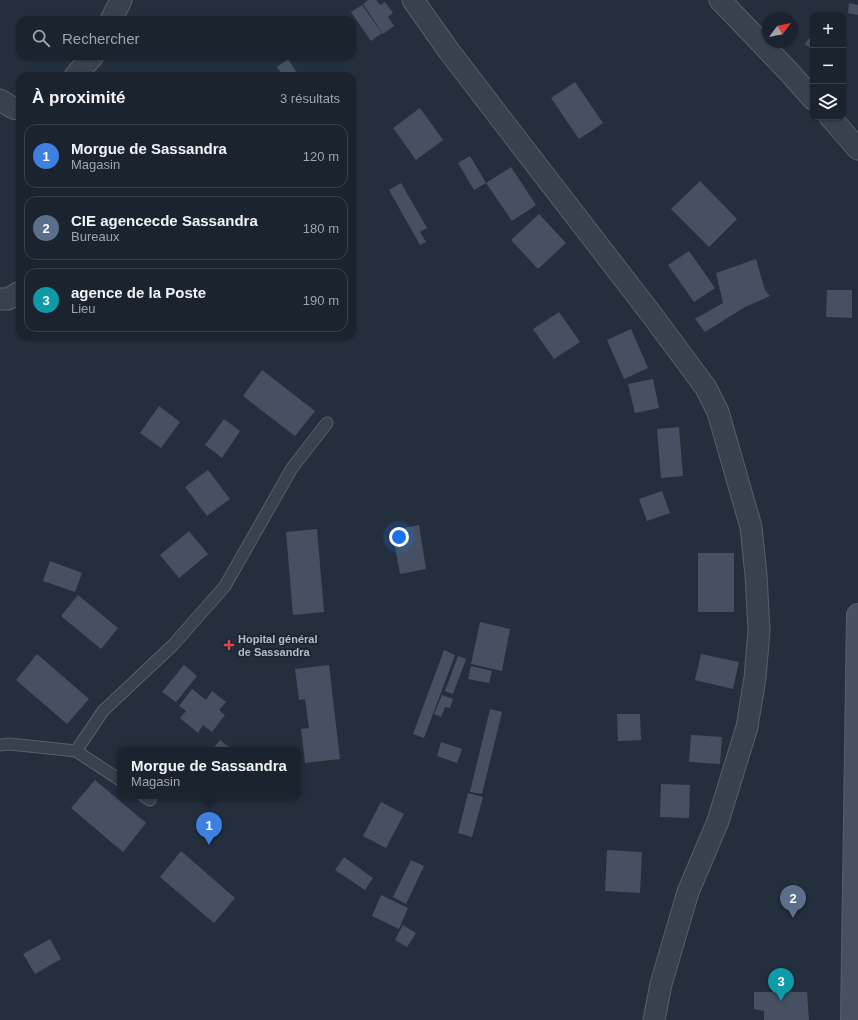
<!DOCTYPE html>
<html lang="fr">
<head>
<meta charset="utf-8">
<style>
  :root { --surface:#1b232e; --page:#282f3a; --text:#f1f3f6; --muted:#a0a4aa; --line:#39404a; --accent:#8ab4f8 }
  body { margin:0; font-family:Arial,sans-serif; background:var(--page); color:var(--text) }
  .controls { position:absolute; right:12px; top:12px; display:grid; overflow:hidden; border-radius:8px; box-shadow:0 1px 3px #0004 }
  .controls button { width:36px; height:36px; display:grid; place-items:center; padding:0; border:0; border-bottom:1px solid var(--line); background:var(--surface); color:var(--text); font:20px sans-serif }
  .compass { position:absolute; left:762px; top:12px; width:36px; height:36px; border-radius:50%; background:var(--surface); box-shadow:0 1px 3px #0004; rotate:58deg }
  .you { position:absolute; left:399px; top:537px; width:14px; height:14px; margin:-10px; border:3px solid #fff; border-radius:50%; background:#1a73e8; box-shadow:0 0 0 6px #1a73e833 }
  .badge { display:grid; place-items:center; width:26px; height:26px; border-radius:50%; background:var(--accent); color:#fff; font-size:13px; font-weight:700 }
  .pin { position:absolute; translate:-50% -33px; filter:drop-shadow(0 1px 2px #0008) }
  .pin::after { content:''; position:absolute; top:21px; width:14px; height:12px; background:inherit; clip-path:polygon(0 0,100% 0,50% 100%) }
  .popup { position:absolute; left:117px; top:747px; width:184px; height:52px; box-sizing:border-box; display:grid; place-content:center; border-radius:8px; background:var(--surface); filter:drop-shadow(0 1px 3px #0005); font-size:13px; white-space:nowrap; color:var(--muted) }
  .popup b { font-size:15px; color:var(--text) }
  .popup::after { content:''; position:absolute; left:50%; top:100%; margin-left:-8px; border:8px solid transparent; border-top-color:var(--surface) }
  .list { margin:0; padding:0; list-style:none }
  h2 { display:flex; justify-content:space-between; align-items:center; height:52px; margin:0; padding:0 16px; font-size:17px }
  h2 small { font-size:13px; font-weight:400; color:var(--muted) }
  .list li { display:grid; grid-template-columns:26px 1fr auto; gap:12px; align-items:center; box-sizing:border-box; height:64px; margin:0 8px 8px; padding:0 8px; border:1px solid var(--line); border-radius:12px }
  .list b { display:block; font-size:15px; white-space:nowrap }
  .list p { margin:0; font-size:13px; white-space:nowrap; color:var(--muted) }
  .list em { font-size:13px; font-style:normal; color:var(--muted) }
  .icon { flex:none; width:22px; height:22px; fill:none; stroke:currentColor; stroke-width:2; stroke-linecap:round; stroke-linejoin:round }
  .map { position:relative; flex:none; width:858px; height:1020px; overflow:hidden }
  .search { position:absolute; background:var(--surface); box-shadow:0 1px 3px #0004; left:16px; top:16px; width:340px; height:44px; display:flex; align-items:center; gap:10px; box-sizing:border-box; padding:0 14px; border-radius:12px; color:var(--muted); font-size:15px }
  .panel { position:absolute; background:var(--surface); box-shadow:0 1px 3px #0004; left:16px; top:72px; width:340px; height:268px; border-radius:12px }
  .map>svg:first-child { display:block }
  .building { fill:#455162 }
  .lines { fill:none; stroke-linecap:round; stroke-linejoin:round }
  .lane-casing { stroke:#565f6c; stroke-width:13 }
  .street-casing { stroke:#565f6c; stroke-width:23 }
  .secondary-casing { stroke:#565f6c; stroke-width:24 }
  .lane { stroke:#38414e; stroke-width:11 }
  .street { stroke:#38414e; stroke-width:21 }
  .secondary { stroke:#465061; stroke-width:22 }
  .health-dot { fill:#e0444e; stroke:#1d2633; stroke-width:1.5 }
  .labels { text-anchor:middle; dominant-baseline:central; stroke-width:4; stroke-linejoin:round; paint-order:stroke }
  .poi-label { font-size:11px; font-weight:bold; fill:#b4bcc9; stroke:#1d2633; text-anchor:start }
</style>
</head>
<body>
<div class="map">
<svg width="858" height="1020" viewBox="0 0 858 1020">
  <rect width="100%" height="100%" fill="#242f3e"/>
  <!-- building -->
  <path class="building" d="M368,0H376L380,5L385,2L393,13L388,17L394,26L383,34L363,4Z
    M849,3L858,5V15L848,13Z
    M362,5L382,33L371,41L351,12Z
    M813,33V50L805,44Z
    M288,59L299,76H283L277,67Z
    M575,82L603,123L579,139L551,98Z
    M420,108L443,140L416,160L393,128Z
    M470,156L486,183L474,190L458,163Z
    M511,167L536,205L512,221L486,183Z
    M700,181L737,219L709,247L671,209Z
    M401,183L427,228L420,232L426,242L420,245L389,190Z
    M539,214L566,243L538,269L511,240Z
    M689,251L715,288L694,302L668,265Z
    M756,259L765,290L770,296L745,307L705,332L695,319L723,303L716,273Z
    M827,290H852V318L826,317Z
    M559,312L580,342L554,359L533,329Z
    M631,329L648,368L624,379L607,340Z
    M262,370L315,411L295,436L243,396Z
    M653,379L659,408L635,413L628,384Z
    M159,406L180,422L161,448L140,433Z
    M224,419L240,431L222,458L205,445Z
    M679,427L683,476L661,478L657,429Z
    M208,470L230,499L207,516L185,487Z
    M662,491L670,513L647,521L639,499Z
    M419,525L426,569L400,574L392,530Z
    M317,529L324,612L293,615L286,532Z
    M189,531L208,554L179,578L160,555Z
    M698,553H734V612H698Z
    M50,561L82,573L75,592L43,581Z
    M78,595L118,628L101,649L61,616Z
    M480,622L510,629L502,671L471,664Z
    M444,650L455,655L424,738L413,734Z
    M37,654L89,699L67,724L16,680Z
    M701,654L739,662L733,689L695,680Z
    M458,656L466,659L453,694L445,691Z
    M184,665L197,676L176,702L162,692Z
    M329,665L340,759L305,763L301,729L309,728L305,699L299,700L295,669Z
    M471,666L492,671L489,683L468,679Z
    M192,689L206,700L212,691L226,702L219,710L225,715L212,732L203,725L198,733L180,718L186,711L179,706Z
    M442,695L453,699L450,708L445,707L441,717L434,714Z
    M490,709L502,712L482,794L470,792Z
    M617,714H640L641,740L618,741Z
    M691,735L722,737L720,764L689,762Z
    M220,740L233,750H212Z
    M441,742L462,749L457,763L437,756Z
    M95,780L146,823L123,852L71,808Z
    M661,784L690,785L689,818L660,817Z
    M468,793L483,797L472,837L458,833Z
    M381,802L404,814L386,848L363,836Z
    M607,850L642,852L640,893L605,891Z
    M181,851L235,898L214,923L160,877Z
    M344,857L373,878L365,890L335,870Z
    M411,860L424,866L406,904L393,897Z
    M381,895L408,908L399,929L372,916Z
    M403,925L416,933L407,947L395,940Z
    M50,939L61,959L35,974L23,954Z
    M754,992H807L809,1020H764V1011L754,1009Z"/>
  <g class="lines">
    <defs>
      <path id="lane" d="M0,745L10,744L76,751L120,780
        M76,751L103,711L173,645L225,586L292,468L327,423
        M144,796L150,800"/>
      <path id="street" d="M413,0L449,51L501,119L652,315L706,388L718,412L751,527L756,575L759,630L755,678L747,727L718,821L688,892L661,984L654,1020
        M720,0L789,72L813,99
        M111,20L121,0
        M75,76L93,56
        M0,100L13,108L20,109
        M830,117L858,149
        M0,299H8L20,292"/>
      <path id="secondary" d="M852,1020L858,615"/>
    </defs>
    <!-- lane casing -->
    <use href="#lane" class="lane-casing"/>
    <!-- street casing -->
    <use href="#street" class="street-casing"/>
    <!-- secondary casing -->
    <use href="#secondary" class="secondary-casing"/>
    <!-- lane -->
    <use href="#lane" class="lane"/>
    <!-- street -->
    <use href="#street" class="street"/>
    <!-- secondary -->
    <use href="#secondary" class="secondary"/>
  </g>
  <!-- markers -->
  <path class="health-dot" d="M227 639h4v4h4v4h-4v4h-4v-4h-4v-4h4z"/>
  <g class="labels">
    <!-- poi labels -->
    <g class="poi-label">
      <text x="238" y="639">Hopital général<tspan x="238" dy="13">de Sassandra</tspan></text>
    </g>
  </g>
</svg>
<div class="controls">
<button>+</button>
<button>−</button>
<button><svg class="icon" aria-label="layers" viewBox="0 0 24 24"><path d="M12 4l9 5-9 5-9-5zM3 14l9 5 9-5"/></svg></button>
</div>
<svg class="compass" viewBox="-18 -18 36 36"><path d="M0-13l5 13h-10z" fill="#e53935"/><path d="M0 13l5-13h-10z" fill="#a0a4aa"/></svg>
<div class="you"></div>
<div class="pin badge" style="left:209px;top:845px;background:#3f7fe0">1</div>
<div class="popup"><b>Morgue de Sassandra</b>Magasin</div>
<div class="pin badge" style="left:793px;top:918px;background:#5c6f8a">2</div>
<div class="pin badge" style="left:781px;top:1001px;background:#0f9aa8">3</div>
<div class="search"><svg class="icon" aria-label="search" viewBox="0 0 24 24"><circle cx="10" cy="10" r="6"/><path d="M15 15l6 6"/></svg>Rechercher</div>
<section class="panel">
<h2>À proximité<small>3 résultats</small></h2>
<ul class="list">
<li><span class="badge" style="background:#3f7fe0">1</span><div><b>Morgue de Sassandra</b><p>Magasin</p></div><em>120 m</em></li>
<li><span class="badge" style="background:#5c6f8a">2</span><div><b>CIE agencecde Sassandra</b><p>Bureaux</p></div><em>180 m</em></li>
<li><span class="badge" style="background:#0f9aa8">3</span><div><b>agence de la Poste</b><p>Lieu</p></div><em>190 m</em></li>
</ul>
</section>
</div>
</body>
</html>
